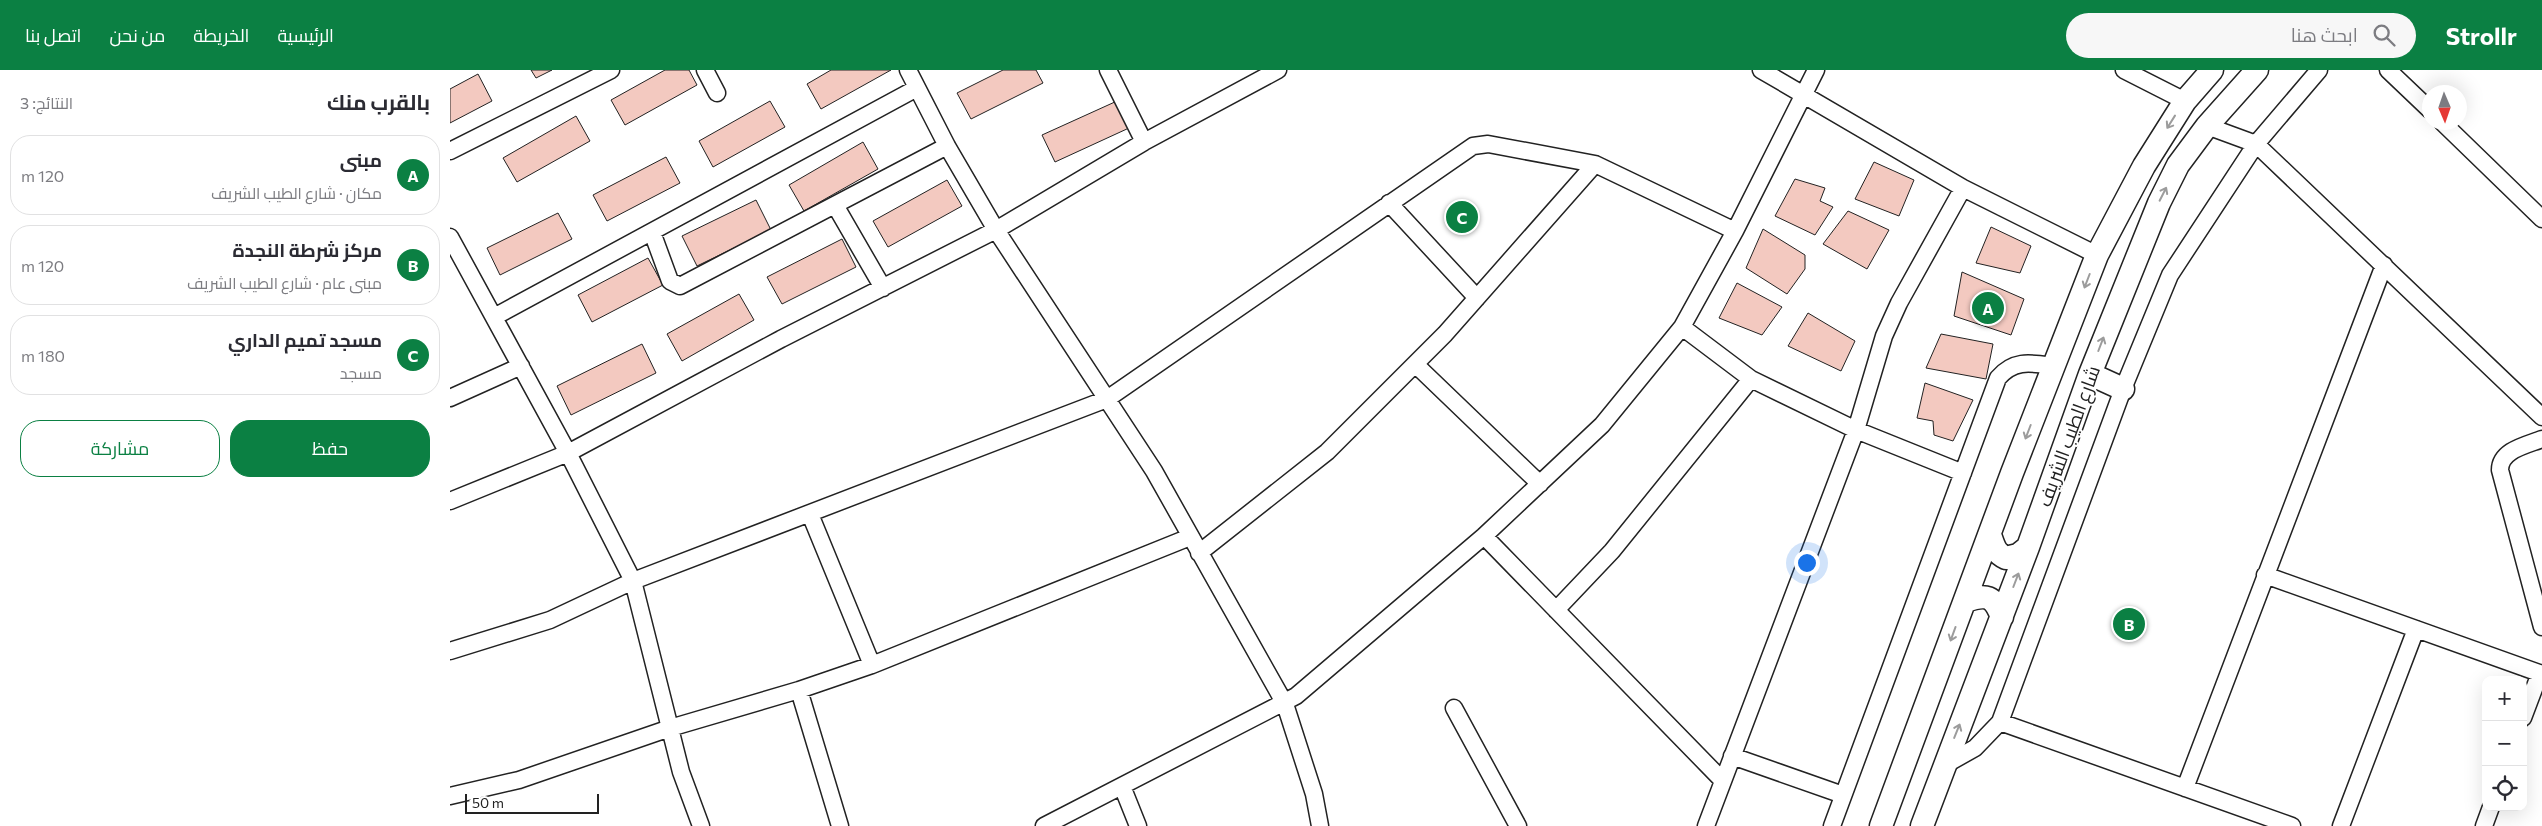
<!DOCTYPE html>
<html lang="ar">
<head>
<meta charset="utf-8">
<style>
  :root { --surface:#fff; --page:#f7f7f7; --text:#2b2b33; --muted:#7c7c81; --line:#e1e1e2; --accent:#0b8043 }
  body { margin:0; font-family:Commissioner,Cairo,sans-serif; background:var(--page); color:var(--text); direction:rtl }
  .controls { position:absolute; right:15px; bottom:15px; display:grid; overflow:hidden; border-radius:10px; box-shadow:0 5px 20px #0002 }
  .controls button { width:45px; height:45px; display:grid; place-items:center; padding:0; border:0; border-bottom:1px solid var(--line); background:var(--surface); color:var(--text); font:25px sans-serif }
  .compass { position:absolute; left:1972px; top:15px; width:45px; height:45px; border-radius:50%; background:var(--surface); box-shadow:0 5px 20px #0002; rotate:178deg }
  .scale { position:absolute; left:15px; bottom:12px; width:134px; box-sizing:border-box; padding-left:5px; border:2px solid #222; border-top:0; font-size:14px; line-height:18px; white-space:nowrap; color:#222; -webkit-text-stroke:4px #fff; paint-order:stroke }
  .you { position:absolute; left:1356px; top:492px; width:18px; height:18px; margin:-12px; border:4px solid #fff; border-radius:50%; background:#1a73e8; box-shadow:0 0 0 8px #1a73e833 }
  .badge { display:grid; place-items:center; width:32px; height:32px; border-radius:50%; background:var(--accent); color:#fff; font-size:16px; font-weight:700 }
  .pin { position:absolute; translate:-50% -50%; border:2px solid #fff; box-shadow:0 1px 5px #0006 }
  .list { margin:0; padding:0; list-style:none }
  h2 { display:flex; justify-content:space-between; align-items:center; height:65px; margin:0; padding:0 20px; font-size:21px }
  h2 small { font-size:16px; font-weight:400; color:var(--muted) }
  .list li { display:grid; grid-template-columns:32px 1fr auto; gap:15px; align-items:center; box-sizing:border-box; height:80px; margin:0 10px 10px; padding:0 10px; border:1px solid var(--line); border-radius:20px }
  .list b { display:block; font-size:19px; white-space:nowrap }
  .list p { margin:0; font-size:16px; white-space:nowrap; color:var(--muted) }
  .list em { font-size:16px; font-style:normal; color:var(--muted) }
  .actions { display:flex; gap:10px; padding:15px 20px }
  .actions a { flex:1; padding:11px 0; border:1px solid var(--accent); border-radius:20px; text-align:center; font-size:18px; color:var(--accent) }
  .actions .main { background:var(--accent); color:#fff }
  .icon { flex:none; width:28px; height:28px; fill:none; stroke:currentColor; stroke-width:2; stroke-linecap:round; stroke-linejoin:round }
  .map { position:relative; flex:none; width:2092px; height:756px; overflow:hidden; direction:ltr }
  header { display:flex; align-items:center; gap:30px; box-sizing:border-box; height:70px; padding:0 25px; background:var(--accent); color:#fff }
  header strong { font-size:24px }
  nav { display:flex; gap:28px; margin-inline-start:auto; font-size:18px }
  .search { width:350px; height:45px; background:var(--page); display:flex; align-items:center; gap:12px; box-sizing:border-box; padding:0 18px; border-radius:28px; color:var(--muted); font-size:19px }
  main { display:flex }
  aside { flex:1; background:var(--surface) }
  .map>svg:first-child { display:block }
  .building { fill:#f3c9c0; stroke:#222 }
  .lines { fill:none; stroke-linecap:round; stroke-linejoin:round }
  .minor-casing { stroke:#222; stroke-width:19 }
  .secondary-casing { stroke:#222; stroke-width:25 }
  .minor { stroke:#fff; stroke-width:16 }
  .secondary { stroke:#fff; stroke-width:22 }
  .oneway { stroke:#9c9c9c }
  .labels { text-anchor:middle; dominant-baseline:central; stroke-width:4; stroke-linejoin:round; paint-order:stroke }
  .street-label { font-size:19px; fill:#222; stroke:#fff }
</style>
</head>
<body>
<header>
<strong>Strollr</strong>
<div class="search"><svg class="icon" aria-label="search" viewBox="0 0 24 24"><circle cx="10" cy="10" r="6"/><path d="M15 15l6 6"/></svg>ابحث هنا</div>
<nav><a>الرئيسية</a><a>الخريطة</a><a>من نحن</a><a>اتصل بنا</a></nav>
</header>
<main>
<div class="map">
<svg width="2092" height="756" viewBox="0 0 2092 756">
  <rect width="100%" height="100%" fill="#fff"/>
  <!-- building -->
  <path class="building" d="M81,0H102L86,8Z
    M215,0H239L247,15L175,55L161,30Z
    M381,0H441L371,39L357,14Z
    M553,0H586L593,13L521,49L507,23Z
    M28,4L42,31L0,53V19Z
    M320,31L335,57L263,97L249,71Z
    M667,31L679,58L605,92L592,65Z
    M126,46L140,71L67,112L53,88Z
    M413,72L428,99L354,141L339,115Z
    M216,87L230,113L157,151L143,125Z
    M1424,92L1464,110L1449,146L1405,129Z
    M1345,109L1375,118L1370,131L1383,137L1365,165L1325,146Z
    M497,110L512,136L438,177L423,151Z
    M306,130L321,160L247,196L232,166Z
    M1398,141L1439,160L1417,199L1373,174Z
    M108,143L122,169L50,205L37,178Z
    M1541,157L1581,176L1570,203L1526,193Z
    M1313,159L1355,185V199L1337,224L1296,198Z
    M392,169L406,197L332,234L317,207Z
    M198,188L213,215L142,252L128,225Z
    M1512,202L1574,229L1561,265L1504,246Z
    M1287,213L1332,237L1312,265L1269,248Z
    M289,224L304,250L232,291L217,264Z
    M1358,243L1405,271L1391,301L1338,276Z
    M1491,264L1543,274L1536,309L1476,298Z
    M192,274L206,303L121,345L107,316Z
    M1475,313L1523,330L1503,371L1484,365L1483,351L1467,348Z"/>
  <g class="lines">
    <defs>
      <path id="minor" d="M255,0L267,23
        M458,0L497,76L546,160L704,401L835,634L864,724L870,756
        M658,0L694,72
        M1311,0L1513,118L1647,185
        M1674,0L1735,31
        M1938,0L1980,40
        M1992,52L2092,149
        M1757,56L1806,74L2092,347
        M0,81L161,0
        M939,133L1027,228
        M385,135L433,218
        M202,162L220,211L230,216L497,76
        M0,167L118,383L183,511L231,702L251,756
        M44,247L467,18
        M1232,257L1301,309L1406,360L1513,403
        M965,294L1090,414
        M0,328L71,296
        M2092,369C2077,375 2050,380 2050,400L2092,557
        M0,431L118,383L331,269L546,160L694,72L828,0
        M360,444L422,595
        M1034,466L1273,711
        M749,483L877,382L995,264L1145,94
        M1815,505L2092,604
        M1106,540L1162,481L1301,309
        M0,581L100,550L183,511L657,329L1023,76L1038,74L1145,94L1285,161
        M349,620L390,756
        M1004,638L1068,756
        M2073,648L2090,603
        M1550,652L1842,756
        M1282,686L1393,725
        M1493,696L1525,678L1550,652L1673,319L1720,205L1806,74L1869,0
        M672,716L688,756
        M1735,718L1934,195
        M0,726L69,710L220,658L349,620L422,595L740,467
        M594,756L846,626L1034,466L1152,355L1232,257L1285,161L1366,0
        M1256,756L1406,360L1434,266L1449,233L1513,118
        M1382,756L1548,308C1564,289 1581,293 1604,296
        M1891,756L1966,559
        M2034,756L2041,737"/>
      <path id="secondary" d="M1640,304L1673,319
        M1540,465C1544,476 1545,483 1556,488L1568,485L1578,477
        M1515,531C1537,524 1543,525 1552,547
        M1431,756L1562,403L1647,185L1694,96L1735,31L1762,0
        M1472,756L1578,477L1640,304L1709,133L1728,95L1757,56L1807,0"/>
    </defs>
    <!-- minor casing -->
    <use href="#minor" class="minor-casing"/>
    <!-- secondary casing -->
    <use href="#secondary" class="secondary-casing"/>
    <!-- minor -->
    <use href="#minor" class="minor"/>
    <!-- secondary -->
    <use href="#secondary" class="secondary"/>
  </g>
  <!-- one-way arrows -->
  <defs><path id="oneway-shaft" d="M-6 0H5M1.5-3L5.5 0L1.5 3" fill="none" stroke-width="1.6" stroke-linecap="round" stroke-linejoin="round" transform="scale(1.25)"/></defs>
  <g class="oneway">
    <use href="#oneway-shaft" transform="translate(1721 52) rotate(122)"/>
    <use href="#oneway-shaft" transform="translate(1713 124) rotate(-63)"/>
    <use href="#oneway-shaft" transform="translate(1637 211) rotate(111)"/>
    <use href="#oneway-shaft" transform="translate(1651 274) rotate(-69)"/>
    <use href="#oneway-shaft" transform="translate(1578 362) rotate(111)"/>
    <use href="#oneway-shaft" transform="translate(1566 510) rotate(-69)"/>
    <use href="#oneway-shaft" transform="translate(1503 564) rotate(110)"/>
    <use href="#oneway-shaft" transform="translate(1507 661) rotate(-68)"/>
  </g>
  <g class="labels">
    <!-- street labels -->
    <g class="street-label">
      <text transform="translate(1618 366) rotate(-70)">شارع الطيب الشريف</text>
    </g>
  </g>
</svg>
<div class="controls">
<button>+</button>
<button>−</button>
<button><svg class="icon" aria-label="locate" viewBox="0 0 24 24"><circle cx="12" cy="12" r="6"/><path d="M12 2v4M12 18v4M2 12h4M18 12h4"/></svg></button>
</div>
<svg class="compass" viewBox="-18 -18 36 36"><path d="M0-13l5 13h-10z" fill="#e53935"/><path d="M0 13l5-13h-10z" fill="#7c7c81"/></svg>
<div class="scale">50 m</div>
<div class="you"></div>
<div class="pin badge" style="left:1538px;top:238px">A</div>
<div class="pin badge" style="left:1679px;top:554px">B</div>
<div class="pin badge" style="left:1012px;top:147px">C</div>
</div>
<aside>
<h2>بالقرب منك<small>النتائج: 3</small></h2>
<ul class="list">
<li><span class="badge">A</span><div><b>مبنى</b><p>مكان · شارع الطيب الشريف</p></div><em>120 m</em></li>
<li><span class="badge">B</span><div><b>مركز شرطة النجدة</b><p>مبنى عام · شارع الطيب الشريف</p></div><em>120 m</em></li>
<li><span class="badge">C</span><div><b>مسجد تميم الداري</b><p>مسجد</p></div><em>180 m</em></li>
</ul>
<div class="actions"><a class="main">حفظ</a><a>مشاركة</a></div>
</aside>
</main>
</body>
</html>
